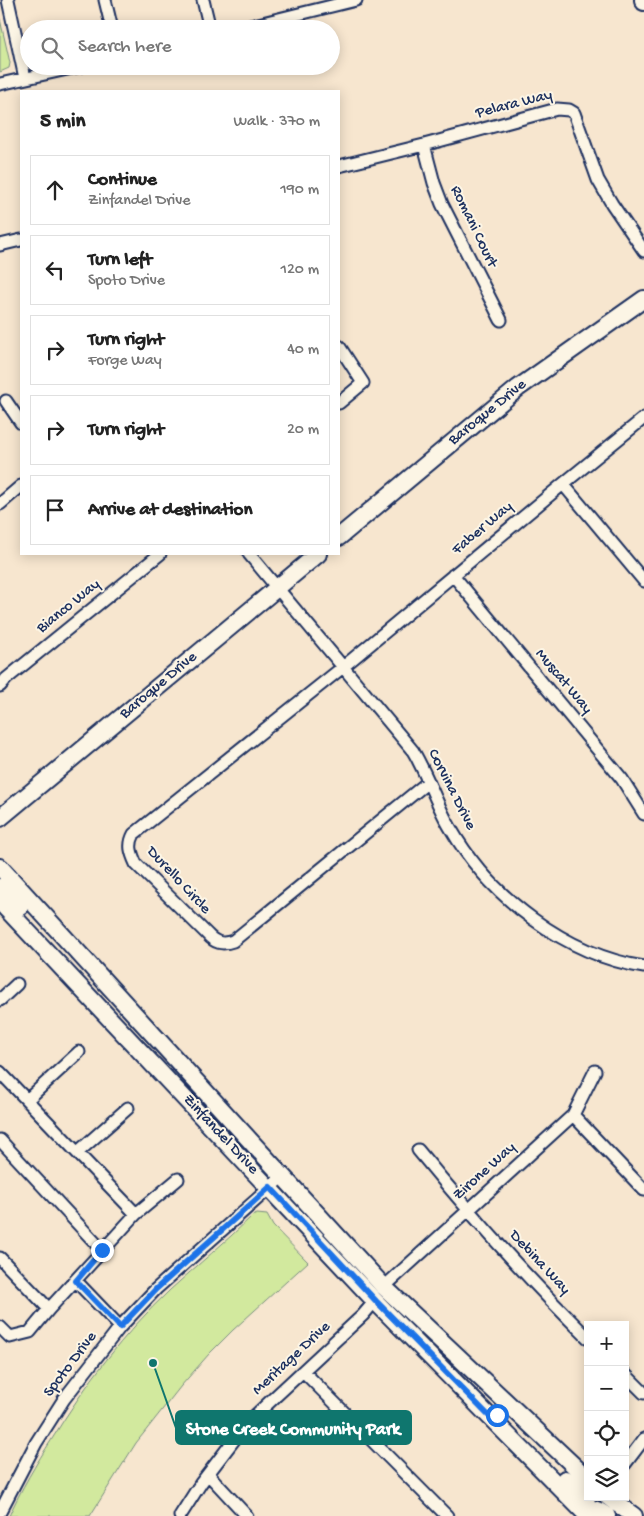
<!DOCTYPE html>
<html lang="en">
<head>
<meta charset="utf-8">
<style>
  :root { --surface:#fff; --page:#f6f6f6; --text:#222; --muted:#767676; --line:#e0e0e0 }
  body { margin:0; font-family:"Gochi Hand",sans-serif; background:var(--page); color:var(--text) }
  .controls { position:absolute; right:15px; bottom:15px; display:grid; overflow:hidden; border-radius:0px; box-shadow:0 2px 12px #0003 }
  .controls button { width:45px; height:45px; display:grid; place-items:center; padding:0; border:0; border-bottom:1px solid var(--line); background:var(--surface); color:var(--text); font:25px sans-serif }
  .stop { position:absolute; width:15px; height:15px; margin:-11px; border:4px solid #1a73e8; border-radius:50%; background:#fff }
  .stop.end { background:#1a73e8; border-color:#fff; box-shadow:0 1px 5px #0008 }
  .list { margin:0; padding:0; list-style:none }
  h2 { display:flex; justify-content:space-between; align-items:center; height:65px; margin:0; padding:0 20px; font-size:21px }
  h2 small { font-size:16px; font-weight:400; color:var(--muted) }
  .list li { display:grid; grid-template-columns:32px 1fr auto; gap:15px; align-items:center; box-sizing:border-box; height:70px; margin:0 10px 10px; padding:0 10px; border:1px solid var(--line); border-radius:0px }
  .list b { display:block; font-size:19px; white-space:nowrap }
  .list p { margin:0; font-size:16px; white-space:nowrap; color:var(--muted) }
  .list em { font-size:16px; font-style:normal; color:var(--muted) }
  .icon { flex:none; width:28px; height:28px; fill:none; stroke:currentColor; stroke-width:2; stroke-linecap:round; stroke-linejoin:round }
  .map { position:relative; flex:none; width:644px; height:1516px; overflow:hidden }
  .search { position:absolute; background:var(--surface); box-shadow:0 2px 12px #0003; left:20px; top:20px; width:320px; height:55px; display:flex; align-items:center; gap:12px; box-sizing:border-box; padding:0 18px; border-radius:28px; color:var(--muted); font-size:19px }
  .panel { position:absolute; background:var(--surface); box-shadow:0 2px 12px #0003; left:20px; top:90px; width:320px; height:465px; border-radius:0px }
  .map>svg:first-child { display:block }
  .green { fill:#d2e99e; stroke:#768c7e }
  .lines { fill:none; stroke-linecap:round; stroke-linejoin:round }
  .street-casing { stroke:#1b2f5e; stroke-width:15 }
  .secondary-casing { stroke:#1b2f5e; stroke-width:20 }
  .street { stroke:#fcf5e5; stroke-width:11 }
  .secondary { stroke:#fcf5e5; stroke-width:16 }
  .route { stroke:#1a73e8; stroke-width:6 }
  .labels { text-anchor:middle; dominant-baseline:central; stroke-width:4; stroke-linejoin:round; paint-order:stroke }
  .street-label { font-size:16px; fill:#1b2f5e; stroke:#fcf5e5 }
  .leader { fill:none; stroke:#0f766e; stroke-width:2 }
  .callout-dot { fill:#0f766e; stroke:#fcf5e5; stroke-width:2 }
  .callout { fill:#0f766e; stroke:#0f766e; stroke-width:2 }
  .callout-label { font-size:18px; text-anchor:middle; font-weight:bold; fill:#fff }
</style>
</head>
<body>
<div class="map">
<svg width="644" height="1516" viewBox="0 0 644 1516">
  <rect width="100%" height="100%" fill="#f7e6cf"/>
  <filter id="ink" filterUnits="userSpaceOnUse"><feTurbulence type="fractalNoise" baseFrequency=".02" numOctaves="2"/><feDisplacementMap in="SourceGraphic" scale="10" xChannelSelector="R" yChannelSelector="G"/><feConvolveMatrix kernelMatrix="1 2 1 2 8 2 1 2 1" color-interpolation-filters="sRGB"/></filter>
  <g filter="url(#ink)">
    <!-- green -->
    <path class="green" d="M0,19L10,63L9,68L0,72Z
      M257,1214L267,1215L273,1226L308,1262L233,1330L209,1354L181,1386L136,1443L90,1516H9C21,1489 36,1464 52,1439C85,1385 123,1334 170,1290C197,1265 226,1242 252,1216Z"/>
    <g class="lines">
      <defs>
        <path id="street" d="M8,0L25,78
          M105,0L112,29
          M203,0L210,29
          M238,29L356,0
          M0,84L81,66
          M424,145L434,183L442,204L501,320
          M339,166L424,145L557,109L569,110L574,113L598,180L612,204L644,251
          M0,245L21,240
          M339,346L363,383L339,403
          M6,401L21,423
          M563,484L644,581
          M0,504L21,486
          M249,554L413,751C428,776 436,804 451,829C490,897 566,955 644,967
          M453,575L622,779L644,814
          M0,686L6,679L160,554
          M428,782L233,941C222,945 215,943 207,934L136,864C131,853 128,845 134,834L343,667L563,484L644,418
          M0,1000L17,984
          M0,1072L136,1214L49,1309L30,1332L10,1337L0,1327
          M27,1100L79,1052
          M573,1115L644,1190
          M0,1140L102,1250
          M418,1150C471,1215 527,1278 588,1338
          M78,1152L128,1108
          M136,1214L178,1179
          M0,1258L49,1309
          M76,1281L120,1327
          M384,1287L573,1115L595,1071
          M303,1371L447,1516
          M625,1374L644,1393
          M625,1464L644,1439
          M208,1474L247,1516
          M0,1512L36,1443L64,1399L120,1327L156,1289L283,1176
          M180,1516L201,1483L247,1423L363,1315L375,1301"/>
        <path id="secondary" d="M643,0L644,2
          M339,537L518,388L644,299
          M0,818L318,554
          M0,867L384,1287L588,1479
          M0,887L20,907
          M0,902L375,1301L588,1516
          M565,1479L579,1492L588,1496
          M608,1497L634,1516
          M583,1511C593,1506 598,1510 607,1516"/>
      </defs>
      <!-- street casing -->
      <use href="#street" class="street-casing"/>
      <!-- secondary casing -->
      <use href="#secondary" class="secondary-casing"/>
      <!-- street -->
      <use href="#street" class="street"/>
      <!-- secondary -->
      <use href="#secondary" class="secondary"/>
    </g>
  </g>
  <g class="lines" filter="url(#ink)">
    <!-- route -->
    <path class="route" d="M102,1250L76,1281L120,1327L156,1289L270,1187L376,1301L489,1416L497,1415"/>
  </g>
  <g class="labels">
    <!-- street labels -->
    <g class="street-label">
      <text transform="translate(514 105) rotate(-14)">Pelara Way</text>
      <text transform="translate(473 227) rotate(64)">Romani Court</text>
      <text transform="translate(488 413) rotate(-39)">Baroque Drive</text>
      <text transform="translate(483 529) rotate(-40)">Faber Way</text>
      <text transform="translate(69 607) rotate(-39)">Bianco Way</text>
      <text transform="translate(563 682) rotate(50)">Muscat Way</text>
      <text transform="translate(159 686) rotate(-40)">Baroque Drive</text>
      <text transform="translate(451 790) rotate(63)">Corvina Drive</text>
      <text transform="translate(178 881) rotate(47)">Durello Circle</text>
      <text transform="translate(220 1135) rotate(47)">Zinfandel Drive</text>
      <text transform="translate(485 1172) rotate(-42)">Zirone Way</text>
      <text transform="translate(539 1263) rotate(47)">Debina Way</text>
      <text transform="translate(292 1359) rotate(-43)">Meritage Drive</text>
      <text transform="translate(71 1365) rotate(-53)">Spoto Drive</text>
    </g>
  </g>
  <!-- callouts -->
  <path class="leader" d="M153 1363L176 1428"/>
  <circle class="callout-dot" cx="153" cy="1363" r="5"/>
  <rect class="callout" x="176" y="1411" width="235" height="33" rx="5"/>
  <g class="callout-label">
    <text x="293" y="1434">Stone Creek Community Park</text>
  </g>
</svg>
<div class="controls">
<button>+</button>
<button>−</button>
<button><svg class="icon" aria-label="locate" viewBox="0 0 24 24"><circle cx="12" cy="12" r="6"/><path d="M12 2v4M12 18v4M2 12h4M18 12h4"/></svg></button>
<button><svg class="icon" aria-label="layers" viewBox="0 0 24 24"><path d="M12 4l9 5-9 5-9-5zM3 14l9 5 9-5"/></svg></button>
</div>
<div class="stop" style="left:497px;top:1415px"></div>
<div class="stop end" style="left:102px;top:1250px"></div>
<div class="search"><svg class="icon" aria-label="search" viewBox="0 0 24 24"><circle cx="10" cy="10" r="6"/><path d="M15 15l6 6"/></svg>Search here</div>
<section class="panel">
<h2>5 min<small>Walk · 370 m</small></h2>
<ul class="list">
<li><svg class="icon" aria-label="ahead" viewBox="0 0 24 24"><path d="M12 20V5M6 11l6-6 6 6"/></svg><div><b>Continue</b><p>Zinfandel Drive</p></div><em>190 m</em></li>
<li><svg class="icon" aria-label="left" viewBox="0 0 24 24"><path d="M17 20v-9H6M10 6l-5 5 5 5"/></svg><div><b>Turn left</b><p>Spoto Drive</p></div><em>120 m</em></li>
<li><svg class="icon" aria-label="right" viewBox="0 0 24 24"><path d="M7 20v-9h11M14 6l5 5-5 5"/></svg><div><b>Turn right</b><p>Forge Way</p></div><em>40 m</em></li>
<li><svg class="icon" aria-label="right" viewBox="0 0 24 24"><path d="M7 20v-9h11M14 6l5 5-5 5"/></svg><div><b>Turn right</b></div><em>20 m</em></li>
<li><svg class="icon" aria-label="arrive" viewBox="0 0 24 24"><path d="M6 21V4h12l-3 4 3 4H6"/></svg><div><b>Arrive at destination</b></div></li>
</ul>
</section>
</div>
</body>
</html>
